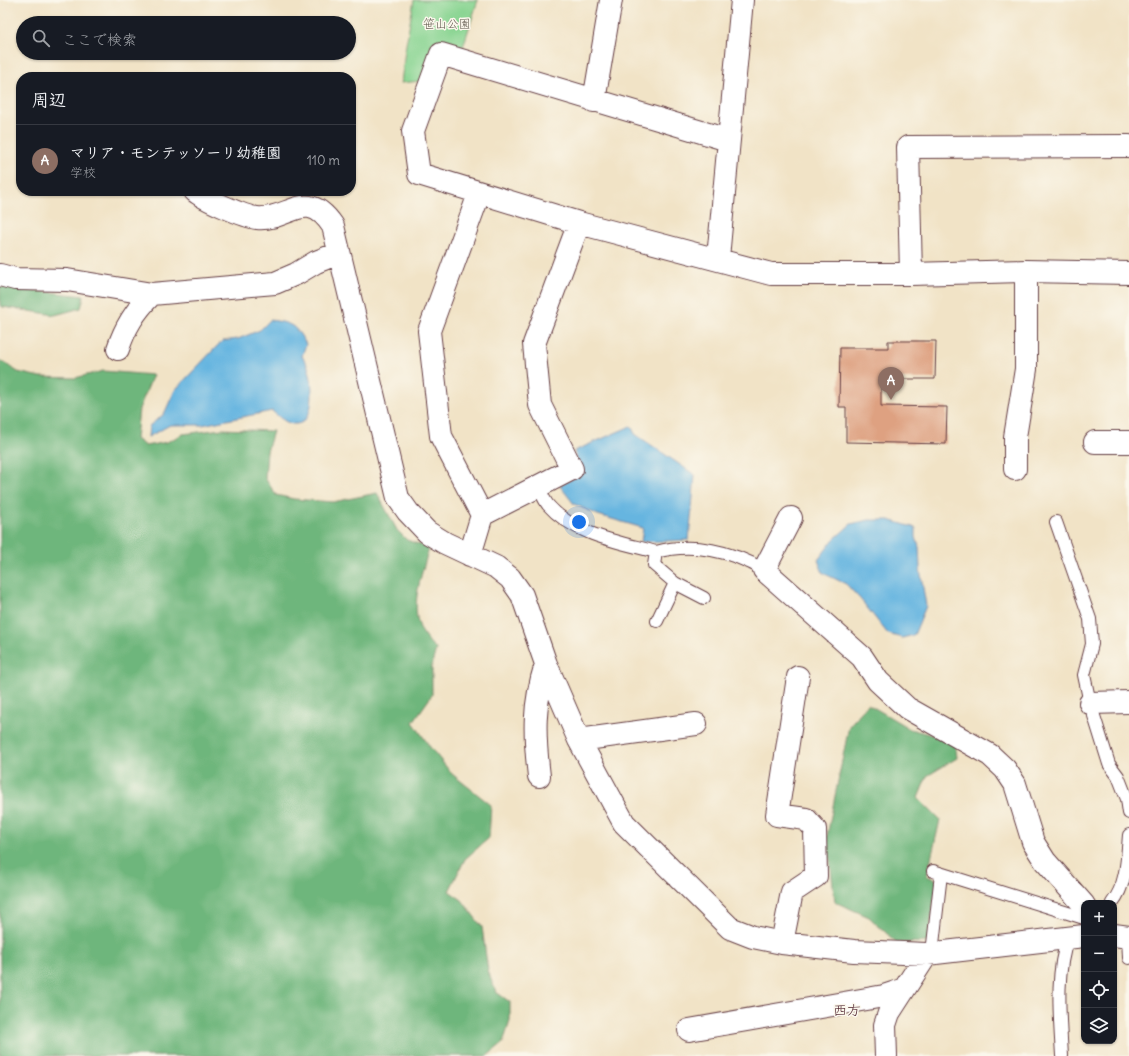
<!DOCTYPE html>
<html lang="ja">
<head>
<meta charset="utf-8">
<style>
  :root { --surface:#171b24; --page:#20242c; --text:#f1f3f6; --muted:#9ea1a6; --line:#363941; --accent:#c8321e }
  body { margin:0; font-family:Delius,"Klee One",sans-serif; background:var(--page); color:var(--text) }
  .controls { position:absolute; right:12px; bottom:12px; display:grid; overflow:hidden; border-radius:8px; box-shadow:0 1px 3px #0004 }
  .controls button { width:36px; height:36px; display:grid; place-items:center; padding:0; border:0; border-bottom:1px solid var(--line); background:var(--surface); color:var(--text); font:20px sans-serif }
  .you { position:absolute; left:579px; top:522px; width:14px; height:14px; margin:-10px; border:3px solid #fff; border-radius:50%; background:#1a73e8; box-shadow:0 0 0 6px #1a73e833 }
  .badge { display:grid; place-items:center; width:26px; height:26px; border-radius:50%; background:var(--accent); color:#fff; font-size:13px; font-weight:700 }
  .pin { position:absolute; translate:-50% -33px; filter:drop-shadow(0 1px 2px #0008) }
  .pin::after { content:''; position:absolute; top:21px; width:14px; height:12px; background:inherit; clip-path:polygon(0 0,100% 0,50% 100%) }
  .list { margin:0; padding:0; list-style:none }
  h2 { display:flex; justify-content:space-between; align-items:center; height:52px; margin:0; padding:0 16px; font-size:17px }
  h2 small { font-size:13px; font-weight:400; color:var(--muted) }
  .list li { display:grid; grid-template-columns:26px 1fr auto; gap:12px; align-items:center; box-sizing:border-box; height:72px; padding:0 16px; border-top:1px solid var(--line) }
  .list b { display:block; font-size:15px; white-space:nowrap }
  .list p { margin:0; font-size:13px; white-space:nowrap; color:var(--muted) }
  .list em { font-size:13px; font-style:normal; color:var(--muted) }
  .icon { flex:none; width:22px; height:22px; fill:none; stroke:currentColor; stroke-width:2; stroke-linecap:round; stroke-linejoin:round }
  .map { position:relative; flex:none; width:1129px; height:1056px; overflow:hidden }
  .search { position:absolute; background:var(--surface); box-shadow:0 1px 3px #0004; left:16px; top:16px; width:340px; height:44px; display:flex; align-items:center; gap:10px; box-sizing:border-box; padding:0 14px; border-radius:22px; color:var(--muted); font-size:15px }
  .panel { position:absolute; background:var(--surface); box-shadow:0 1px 3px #0004; left:16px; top:72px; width:340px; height:124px; border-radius:16px }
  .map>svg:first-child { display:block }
  .green { fill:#88d491; stroke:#697a5e }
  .forest { fill:#6eb67b; stroke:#5c6a53 }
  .water { fill:#66b5e0; stroke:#586a86 }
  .building { fill:#dea181 }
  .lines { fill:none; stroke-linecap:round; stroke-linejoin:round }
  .service-casing { stroke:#633c42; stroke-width:14 }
  .minor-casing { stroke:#633c42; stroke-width:24 }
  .service { stroke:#fff; stroke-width:12 }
  .minor { stroke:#fff; stroke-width:22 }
  .labels { text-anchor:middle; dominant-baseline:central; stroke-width:3; stroke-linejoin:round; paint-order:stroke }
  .park-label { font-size:12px; fill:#5d554a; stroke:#fbf7ec }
  .quarter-label { font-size:14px; fill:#4a1f2b; stroke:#fbf7ec }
</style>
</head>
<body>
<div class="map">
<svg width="1129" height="1056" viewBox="0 0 1129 1056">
  <rect width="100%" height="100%" fill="#fbf7ec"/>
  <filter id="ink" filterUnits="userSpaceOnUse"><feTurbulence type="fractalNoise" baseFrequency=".025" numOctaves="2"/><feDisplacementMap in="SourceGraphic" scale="8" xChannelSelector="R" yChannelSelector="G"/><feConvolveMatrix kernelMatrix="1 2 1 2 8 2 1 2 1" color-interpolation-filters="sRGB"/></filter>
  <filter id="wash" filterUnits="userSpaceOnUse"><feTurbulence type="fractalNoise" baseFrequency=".012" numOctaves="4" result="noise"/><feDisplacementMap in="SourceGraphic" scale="16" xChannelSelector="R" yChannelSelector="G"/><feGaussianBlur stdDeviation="0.9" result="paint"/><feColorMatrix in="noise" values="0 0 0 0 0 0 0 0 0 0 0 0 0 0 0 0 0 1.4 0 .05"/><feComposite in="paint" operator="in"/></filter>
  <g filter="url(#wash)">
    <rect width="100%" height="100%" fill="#f1e3c6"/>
    <!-- green -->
    <path class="green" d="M414,0H478L462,50L436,43L421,81L401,83L405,50Z"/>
    <!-- forest -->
    <path class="forest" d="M0,286L3,287L84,296L81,308L55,315L3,307L0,306Z
      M0,360L18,372L40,377L75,378L103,371L153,375L139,409L136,439L145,446L167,442L183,434L222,429L273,431L267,452L265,478L276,495L294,499L333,502L377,493L397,530L407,540L429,548C422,575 407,610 424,635C427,640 432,645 436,649L432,664V695L413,722L430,747L452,774L491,805L489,838L465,859L449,891L462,900L482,927L488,971L496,992L510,1002V1021L503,1043L487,1056H0Z
      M868,704L910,729L955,741L957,758L927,776L918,798L940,820L927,876L937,880L928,942L897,943L869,917L835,902L827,836L849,726Z"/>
    <!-- water -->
    <path class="water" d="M270,320C292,323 295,325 306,344L302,356C304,360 308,365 309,370C313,383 316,423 296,424C287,425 278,416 272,411L202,425H170L148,437L149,426L164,414L175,390L222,341L238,339L260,330Z
      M631,426L635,434L695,475L689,540L641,542L643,528L598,515L574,504L560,486L582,473L574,451Z
      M869,520H889L916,528V537L919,547L920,569L926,606L914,635L902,638L888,634L861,600L846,584L823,573L818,560L833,540L851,524Z"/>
    <g id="blocks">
      <!-- building -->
      <path class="building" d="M888,341H936L935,379H881V406L947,407L946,444L846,442V407H839L840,348H888Z"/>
    </g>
  </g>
  <g filter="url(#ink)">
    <use href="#blocks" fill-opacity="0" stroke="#633c42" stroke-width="1"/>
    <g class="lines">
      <defs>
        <path id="service" d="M538,486C541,492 544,500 548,505C574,535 620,542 656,552
          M1056,522L1090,619L1092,644L1084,675L1090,703L1109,764L1118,776L1127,799L1129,813
          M704,598L675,583L654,565L656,552C693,542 732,551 764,570
          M657,621L675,583
          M933,871L1084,918
          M1112,903C1127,884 1127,858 1129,835
          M1128,937L1129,958
          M932,953L941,874
          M1062,1056C1060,1018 1055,974 1068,938"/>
        <path id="minor" d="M594,101L611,0
          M728,140L441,54L413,131L419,174L579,223L771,274H911L1026,271L1129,273
          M195,191C204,199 245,217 257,218C289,221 306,186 333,226L398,498L408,512L427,532L445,543L496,567L510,578L522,595L546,664L579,740L624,823L730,928L753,937L782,943L854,951L927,954L1084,936
          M718,258L742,0
          M911,274L908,147L1129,146
          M0,275L15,279L67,280L152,294L275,283L296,274L316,262L339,253
          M118,349C125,327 135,311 152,294
          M1095,442H1129
          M1015,469V437L1026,369V271
          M482,515L572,469L540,405L534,344L579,223
          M791,518L764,570L862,657L878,681L907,708L990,755L1005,769L1015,784L1033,842L1045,861L1084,905
          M470,555L482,515L441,436L429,331L479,194
          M1090,703L1129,702
          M579,740L696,724
          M539,776C534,734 533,705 546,664
          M1114,935L1129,937
          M782,943L792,892L816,876L815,829L806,819L777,815L798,677
          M689,1030L884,996L902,990
          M886,1056L885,1025L889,1013L927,954"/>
      </defs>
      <!-- service casing -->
      <use href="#service" class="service-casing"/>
      <!-- minor casing -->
      <use href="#minor" class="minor-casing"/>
      <!-- service -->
      <use href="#service" class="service"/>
      <!-- minor -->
      <use href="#minor" class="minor"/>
    </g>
  </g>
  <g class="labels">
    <!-- park labels -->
    <g class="park-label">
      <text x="447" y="23">笹山公園</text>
    </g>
    <!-- quarter labels -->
    <g class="quarter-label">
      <text x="847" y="1010">西方</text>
    </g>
  </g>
</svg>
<div class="controls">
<button>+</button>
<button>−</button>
<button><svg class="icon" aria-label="locate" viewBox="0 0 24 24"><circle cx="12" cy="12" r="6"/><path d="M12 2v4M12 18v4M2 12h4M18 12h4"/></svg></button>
<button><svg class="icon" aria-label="layers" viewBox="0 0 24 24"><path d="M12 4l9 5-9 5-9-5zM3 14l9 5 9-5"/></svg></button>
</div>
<div class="you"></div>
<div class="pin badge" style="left:891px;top:400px;background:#8d6e63">A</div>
<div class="search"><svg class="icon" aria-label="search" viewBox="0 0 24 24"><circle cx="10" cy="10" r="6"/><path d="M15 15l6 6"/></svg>ここで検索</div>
<section class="panel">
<h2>周辺<small></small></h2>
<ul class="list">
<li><span class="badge" style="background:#8d6e63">A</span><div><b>マリア・モンテッソーリ幼稚園</b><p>学校</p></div><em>110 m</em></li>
</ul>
</section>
</div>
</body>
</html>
